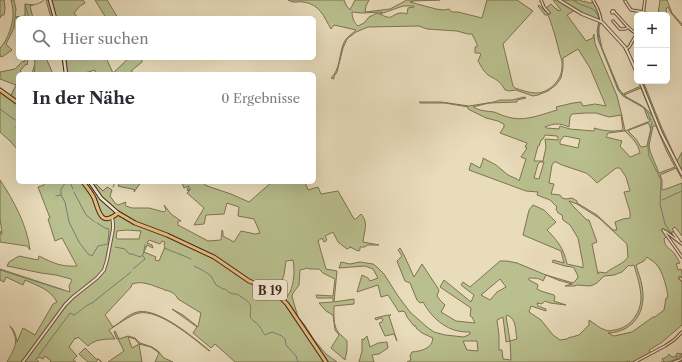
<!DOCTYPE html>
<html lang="de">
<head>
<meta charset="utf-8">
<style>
  :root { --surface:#fff; --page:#f7f7f7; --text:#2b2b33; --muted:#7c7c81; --line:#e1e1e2 }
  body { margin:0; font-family:"Libre Caslon Text",serif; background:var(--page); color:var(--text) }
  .controls { position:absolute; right:12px; top:12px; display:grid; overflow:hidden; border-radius:6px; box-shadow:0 4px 16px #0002 }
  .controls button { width:36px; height:36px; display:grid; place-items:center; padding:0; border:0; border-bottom:1px solid var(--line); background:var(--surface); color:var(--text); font:20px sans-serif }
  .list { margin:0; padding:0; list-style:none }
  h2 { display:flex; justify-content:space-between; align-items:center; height:52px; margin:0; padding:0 16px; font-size:17px }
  h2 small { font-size:13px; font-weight:400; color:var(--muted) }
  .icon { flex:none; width:22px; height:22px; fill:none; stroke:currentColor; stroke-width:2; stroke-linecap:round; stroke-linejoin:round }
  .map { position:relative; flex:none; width:682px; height:362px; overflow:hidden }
  .search { position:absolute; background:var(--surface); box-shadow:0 4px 16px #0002; left:16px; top:16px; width:300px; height:44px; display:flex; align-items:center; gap:10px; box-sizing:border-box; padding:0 14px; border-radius:6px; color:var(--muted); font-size:15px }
  .panel { position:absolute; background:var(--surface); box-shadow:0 4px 16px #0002; left:16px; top:72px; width:300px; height:112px; border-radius:6px }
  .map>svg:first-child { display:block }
  .green { fill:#b9bf8e; stroke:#807252; fill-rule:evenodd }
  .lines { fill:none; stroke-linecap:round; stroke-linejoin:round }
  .stream { stroke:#777f75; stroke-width:1 }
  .minor-casing { stroke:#70533f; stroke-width:3.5 }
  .tertiary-casing { stroke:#70533f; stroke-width:4 }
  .secondary-casing { stroke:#482516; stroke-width:4.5 }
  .primary-casing { stroke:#482516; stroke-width:5 }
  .minor { stroke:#f1e8d3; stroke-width:1.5 }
  .tertiary { stroke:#f1e8d3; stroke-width:2 }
  .secondary { stroke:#f1e8d3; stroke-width:2.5 }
  .primary { stroke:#e4be7e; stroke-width:3 }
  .labels { text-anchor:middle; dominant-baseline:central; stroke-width:3.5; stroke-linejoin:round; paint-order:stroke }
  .shield { fill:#f1e8d3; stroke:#7b604f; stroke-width:1 }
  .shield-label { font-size:12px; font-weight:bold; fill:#482516 }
</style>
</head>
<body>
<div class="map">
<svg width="682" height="362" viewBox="0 0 682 362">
  <rect width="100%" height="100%" fill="#e9dcbb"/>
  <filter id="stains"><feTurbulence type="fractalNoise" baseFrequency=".005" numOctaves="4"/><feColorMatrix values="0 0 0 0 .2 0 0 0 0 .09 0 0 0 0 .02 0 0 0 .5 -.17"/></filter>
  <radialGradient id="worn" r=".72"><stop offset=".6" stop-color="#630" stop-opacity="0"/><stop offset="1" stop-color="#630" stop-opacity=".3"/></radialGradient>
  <!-- green -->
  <path class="green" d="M0,0H4L5,8L4,15H2L0,18Z
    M11,0H14L16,9L15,17L25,16V4L33,5L30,6L33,18C27,18 22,17 15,18L14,28L6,44L12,50L2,57V56L0,57V48C7,42 14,22 13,13C13,8 12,4 11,0Z
    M46,0H83L85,3L80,6L74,13L78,18H51Z
    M95,0H107L118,18H106Z
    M288,0H344L346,5L350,10L355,0H369L366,6L365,12L390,9L407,0H440L414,1L410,2L436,9L444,10L449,9L452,12H458L482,18L487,0H517L533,11L503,44L513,86L515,88C521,90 529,93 536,93C549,93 562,80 562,67C563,61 560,56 559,51C556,39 553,27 548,15H545L538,6L539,5L548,14L549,13L550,14V13L546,8L551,4L556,9H557L558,11L561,10L553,0H581L583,2L584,1L589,3L595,2L602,19L599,27V34L602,48L619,89L623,94L641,86L639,81H643L661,126L677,161L682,152V179L676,168L660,175L662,180V190L666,189L682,183V236L675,227L672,229L674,231L673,233L682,244L664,231L667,236L664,239C665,248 670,248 674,253C676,256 678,260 680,263L676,264L677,266L678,270L681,269L682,273V325L661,343L649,350L651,353L635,362H630L629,361L625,362H407L411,360L410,356L412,352C421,351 432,349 433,338L422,333L416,328V326H414L407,317L405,312L402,311L399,312L388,295L381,297L378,285L357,292L362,275L368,278L370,281L378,278L373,269L365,266L339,268L341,262L350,264L360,262L373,264L377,267L384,274L398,296L410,312L427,327L434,332L445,335L464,337L470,334V332C449,333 433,320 423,302L420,303L417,300L410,283L405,281L397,261L402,256L398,250L400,248L404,255L414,277L422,264L439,290L437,296L440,300L445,305L441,312L456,321L475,323L472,317L470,316L471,308L440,287L444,280L471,302L474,295L461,285L463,282L470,287L500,261H507L517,263L546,275L573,283L577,279L578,276L574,268L572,267L565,266L552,262L553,260L564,263L561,251L523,235L529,210L533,205L544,210L556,222L547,230C558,241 564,249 567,264L581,267L583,268V264L578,238L570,225L563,220L562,215L558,213L556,209L557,207L550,200L537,195L538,192L526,191L469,170L471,163L480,168L483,160V158L496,165L508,175L517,179L519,181L526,159L521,157L527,148L525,147L527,143L500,133L504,127V124L498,121L486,118L468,109V107L445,103H420L419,102H441L469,106L494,102L500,100H512L524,97L526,98L517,100V102L489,103L473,107C480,111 486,111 494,112C500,114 505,117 512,118C527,121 543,114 557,110L556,107L573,103L581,102L583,106L595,104L606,106L590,68L578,49L563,58V68L561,78L556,85L548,91L538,95L533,96L516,90L508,91L507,90H505C500,80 496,80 488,75C484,72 481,66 478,61L481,54L479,53H475V47H477V44L472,34H468L457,31L427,29L419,26L368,27L356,32L347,39L343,48L337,72L335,75L334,76V79L331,78C340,70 339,55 343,45C345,38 351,35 356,30L334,25L331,29C324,17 320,4 303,2C296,1 295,4 288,0ZM403,6H414V7L408,8L407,14C405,13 402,13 400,13C390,15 393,21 380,14ZM575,10L584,16L599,21L597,31L598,39L618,90L623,96L644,108L648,119H650V121L625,131L622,116L617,96L595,44L594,35V34L593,38L586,41L567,15ZM352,12L362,13L382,12L379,14L377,13L369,17L364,23L358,26C354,23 352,17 352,12ZM641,88L651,113L654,116V118C650,113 645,107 639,104C634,101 629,99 624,95ZM585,113H596L609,117L621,115L623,130C613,132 604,131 594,128L595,130L593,131L570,129L560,126L559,129L546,128L545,127C554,123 560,123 569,127L570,117L572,114ZM648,123L650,126V128L651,130L647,146L641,147L636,139L629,132V130ZM653,126H656L667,152L675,167L659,173L650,151L649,146ZM625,131C632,138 638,143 640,153L630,157L620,146L622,141L606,137L608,133ZM545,135L557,136L558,137V140L545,139L546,147L543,161H534L538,146H539L541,140L543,139ZM564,136L580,139L578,148L560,144V141ZM540,162H544L539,179L534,178L538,164ZM554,162H556L562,165L586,173L590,176L597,183L616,168H620L626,177L630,191L624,192L630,212V218L623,219L615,222L617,230H613L597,215L577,203V201L572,198L566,199L562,198L560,195L551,194L554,184L549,183L552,165ZM569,201L577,204L599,218L627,244L628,257C624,264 612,267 606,273L599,272L598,274L592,244L597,242L589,220H587C581,214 574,208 569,201ZM647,257C650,260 655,262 657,265C663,272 667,289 668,297L666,298L664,310L655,317H653L632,332L614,336L608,333C634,332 647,311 642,286C641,279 638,272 636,265L644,261ZM629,265L630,266L634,265C637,276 641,287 641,299C640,314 630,328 614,330C611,331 608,331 605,330C599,328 594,323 589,320V325L579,335L568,338L567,339L560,340L553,335L541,320L529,312L531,306L546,311V309L538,306L537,303L542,304L545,301L550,303L566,305L554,301L555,297L554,295L541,291L537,289L538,285L537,284L529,280V278C533,278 540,278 543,281L546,275L558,280L572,284L565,286H575L577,285L590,286L593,285L597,283L604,276L614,275L622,272ZM500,279L506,287L497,292L490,300L481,295ZM507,315C517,319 515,330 517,339L510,341L506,316ZM503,317L506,342L510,341L511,360L503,359L502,350H499V335L497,320ZM463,341H477L478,351L467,350Z
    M660,0H667L672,13L682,24V26L671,13L668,7L666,9L667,15H658Z
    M26,58H28L27,65L26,64L20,71L24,74H18V150L10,141L0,132V90L10,97L16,85L0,79V72L15,69L23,61L24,62Z
    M34,58L38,60L40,58H46L53,74H32L35,63Z
    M62,58H106L113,73L129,58H141L142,60V62L131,71L135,74H96L95,70L81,74H65Z
    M0,180C14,201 27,225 30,250L27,246L0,242V231L1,233V234H2L0,218Z
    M43,182H94L103,191L107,187L112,190L110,196L115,203L118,205L126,202L125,204L126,206L132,208H149L164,212L166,210L164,205L171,214L181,221H178V225L208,241L221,240L222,230L223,232V236L234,242L241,231L255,234L260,233L254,219L238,216L239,207L227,203L224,214L206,215L204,224L194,225L204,208L187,193L190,190V188L188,191L187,190L189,186L184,188L182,183L204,182L205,185L210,187L231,194L249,202L272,182H305L308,190L318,187L321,194L338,191L354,219H356L361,214C369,223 364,231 363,242L379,245H367L365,247H360V250L358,251L350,247H351L347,249L338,242L333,232L325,236L327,240L326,241L324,242L322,238L318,241L326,269L337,271L334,302L354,299V304L334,306C334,314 333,325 338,332C340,335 344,337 347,341V350L345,360L331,348L339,335L335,330L333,315L326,311L319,303L333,302V298H317L316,295L333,296L335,279L323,273L319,269H309L308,268L300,270L299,285L293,293L292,296L293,300L298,317L304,324L315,341L326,354L337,362H235L215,344L211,348L193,333L197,327L172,309L183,315L198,327L201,313L178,299C175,293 171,291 164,290L163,289C153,286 143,280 132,284L131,287L105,315L113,327C120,323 126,316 134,313C155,304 194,338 210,351L208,350C193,338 159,309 139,313C132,314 115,326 109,330L115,339C105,339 95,339 88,346L78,337L76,339L75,338L69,347L77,356L73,360L76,362H50L51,361L45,356L43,359L39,357L36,359L39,362H7C15,347 20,342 10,326C15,331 16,336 17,342L23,328L35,335L53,304L57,302C50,289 38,286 25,280L23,285L6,277L4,282L0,280V269L70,292L69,286L72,280L71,279L56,275L41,273L7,266L9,262L19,256L38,260L39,256C53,263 61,267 77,266L62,238L55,241L48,219L50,218L38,187L44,185ZM127,230L141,231L139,239H118L116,238L117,231ZM149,240L160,244L162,241L165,242L164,244L165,247L159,261L155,260L156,257L144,252L147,245L153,248L152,245L147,243ZM293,260C295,270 294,283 290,292C287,297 286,297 286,304L275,293L264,288C269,283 274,283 280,285L284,275L286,261Z
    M120,182H141L134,192L135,190C130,188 124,188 118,186Z
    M388,315H391L389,316L397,341L394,334L385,336L379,323L382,322L383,319L381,318L376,320L375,318Z
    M115,331L119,339L128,336L135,338L140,343L152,347L158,351L164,358L173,362H155L159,353L151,347L139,344L142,362H108L124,351L118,339H117L114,332ZM128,337L135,339L139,344L132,348Z
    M367,336L370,347L378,343L387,342L388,348L379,354L372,355L374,362H359L362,351V339L364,340V339Z
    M85,348L96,359H98L102,362L98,359L96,362H88L79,354Z
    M677,353L681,354L682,353V361L680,362H661H665L662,359L667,357L669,354L672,357L677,356L676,355Z"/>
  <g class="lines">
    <!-- stream -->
    <path class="stream" d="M573,0C576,2 579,4 582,5C592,9 596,8 599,19
      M29,18L25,4C31,6 39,5 44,0
      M599,23L598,32L599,41L618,89C624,100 636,100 644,108C648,112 649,116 651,120
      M34,74L35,67
      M3,95L18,105
      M0,109L15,120
      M17,122L16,128L18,129
      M652,122L651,128L648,141V148L649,156L661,180L660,204L665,224L673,236
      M66,182L61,189V195L65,202L69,222L79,242L88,254L92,256L98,246L108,244L109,229L105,228L97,223
      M70,182L73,189
      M113,187L115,182
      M74,192L86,215L95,222
      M56,196L61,195
      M662,200L682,191
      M115,247L125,249L129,254H132L140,257L143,255L145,245
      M164,248C173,252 183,255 191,259
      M194,266L204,271L211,276L216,285L220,287L223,289H225C228,292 232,295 237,294C249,303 252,300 250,317C253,321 257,323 260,327C262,329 262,332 265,335L272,332L282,336L285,339L286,345L296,356L298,362
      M133,269L145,259L143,256
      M0,270L63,290
      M39,355L70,313L74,315C81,311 84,306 92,303L131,272
      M668,362L674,360L682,354"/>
    <defs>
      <path id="minor" d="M541,0L544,7L549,13
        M593,0C597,7 601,14 601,22
        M625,1L631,10L644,12
        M614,12V11H612V13L614,12C623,20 626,28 637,34
        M643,15L645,0
        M613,21L620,29H625L627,28
        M626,49L629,47L636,35
        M663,230L682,257
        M665,231L682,244
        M673,233L679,241
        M680,278L682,280
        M635,362L665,346L674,340L682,332
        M674,362L680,360L682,358"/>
      <path id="tertiary" d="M559,0L582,14L602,22L625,47L628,53L637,73
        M640,81L661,133L682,174
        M23,362L65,305L73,297L97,278L104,270L107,260L113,229V223L112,217"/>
      <path id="secondary" d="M50,0L55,18
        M64,58L66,74
        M90,182L101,198L118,213"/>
      <path id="primary" d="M0,90L18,103
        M83,182C87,187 91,192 94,198C99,210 100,228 118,213L135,223L167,235L214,257L249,281L266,288L278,295L287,304L326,362"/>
    </defs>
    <!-- minor casing -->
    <use href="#minor" class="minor-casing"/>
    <!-- tertiary casing -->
    <use href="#tertiary" class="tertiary-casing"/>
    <!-- secondary casing -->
    <use href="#secondary" class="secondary-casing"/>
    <!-- primary casing -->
    <use href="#primary" class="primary-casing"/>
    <!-- minor -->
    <use href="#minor" class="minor"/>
    <!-- tertiary -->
    <use href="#tertiary" class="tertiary"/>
    <!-- secondary -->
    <use href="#secondary" class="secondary"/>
    <!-- primary -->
    <use href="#primary" class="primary"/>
  </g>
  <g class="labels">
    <!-- shield labels -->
    <rect class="shield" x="253" y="280" width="34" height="20" rx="3"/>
    <g class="shield-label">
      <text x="270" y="290">B 19</text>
    </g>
  </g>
  <rect width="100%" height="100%" filter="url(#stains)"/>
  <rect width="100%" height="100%" fill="url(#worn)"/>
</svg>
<div class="controls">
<button>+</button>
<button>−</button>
</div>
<div class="search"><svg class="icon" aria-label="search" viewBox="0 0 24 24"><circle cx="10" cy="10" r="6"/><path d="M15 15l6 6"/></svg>Hier suchen</div>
<section class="panel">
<h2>In der Nähe<small>0 Ergebnisse</small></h2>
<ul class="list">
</ul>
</section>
</div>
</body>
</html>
